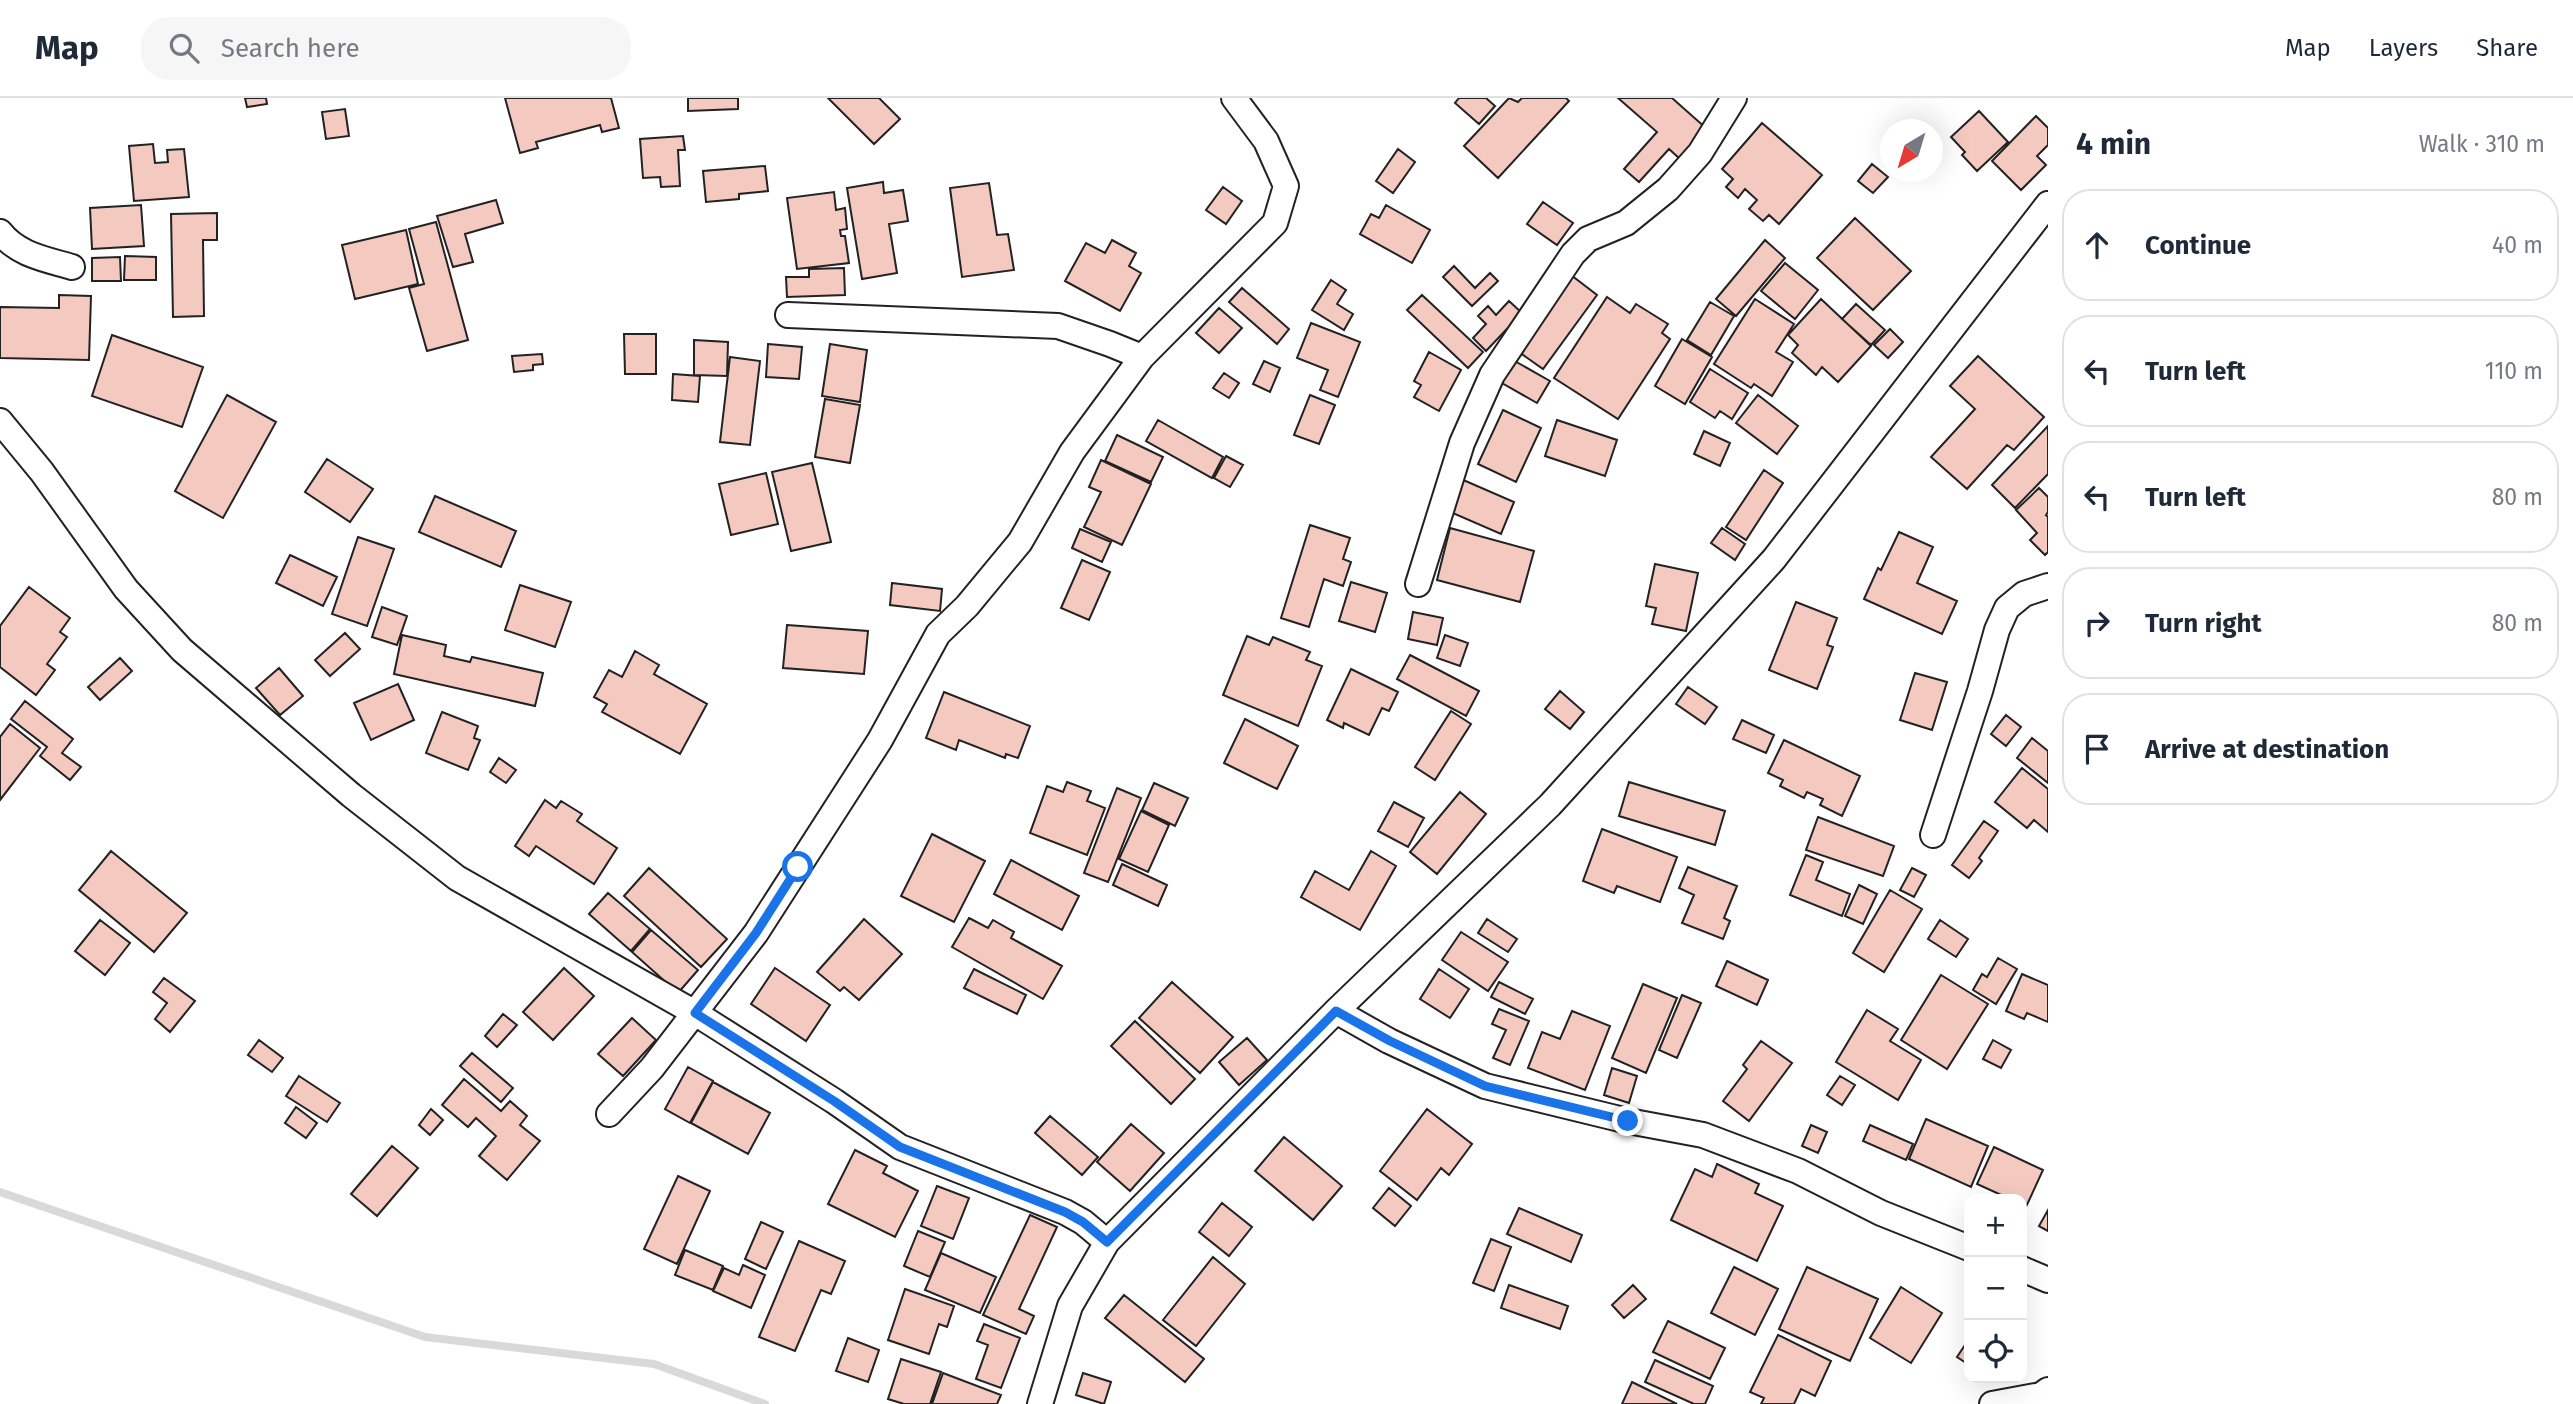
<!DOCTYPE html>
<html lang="en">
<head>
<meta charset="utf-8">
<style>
  :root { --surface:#fff; --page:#f6f6f7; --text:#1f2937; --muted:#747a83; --line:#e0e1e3 }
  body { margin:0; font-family:"Fira Sans",sans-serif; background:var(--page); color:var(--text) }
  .controls { position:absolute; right:21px; bottom:21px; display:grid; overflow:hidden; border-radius:14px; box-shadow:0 7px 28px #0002 }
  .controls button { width:63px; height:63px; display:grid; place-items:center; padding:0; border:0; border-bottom:2px solid var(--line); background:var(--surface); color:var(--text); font:35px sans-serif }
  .compass { position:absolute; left:1880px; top:21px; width:63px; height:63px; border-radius:50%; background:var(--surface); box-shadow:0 7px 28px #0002; rotate:218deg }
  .stop { position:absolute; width:21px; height:21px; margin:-16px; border:5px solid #1a73e8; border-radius:50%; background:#fff }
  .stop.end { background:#1a73e8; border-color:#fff; box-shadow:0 2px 7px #0008 }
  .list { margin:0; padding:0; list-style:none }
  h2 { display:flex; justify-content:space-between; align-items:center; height:91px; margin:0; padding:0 28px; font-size:30px }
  h2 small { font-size:23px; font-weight:400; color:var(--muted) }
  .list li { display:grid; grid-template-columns:46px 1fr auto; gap:21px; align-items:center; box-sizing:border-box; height:112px; margin:0 14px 14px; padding:0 14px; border:2px solid var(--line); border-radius:28px }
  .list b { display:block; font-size:26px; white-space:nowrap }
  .list em { font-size:23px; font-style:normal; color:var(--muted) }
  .icon { flex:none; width:38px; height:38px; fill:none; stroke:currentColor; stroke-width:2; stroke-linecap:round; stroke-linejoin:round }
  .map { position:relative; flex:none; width:2048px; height:1306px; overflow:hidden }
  header { display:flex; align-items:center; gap:42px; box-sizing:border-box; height:98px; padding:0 35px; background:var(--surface); border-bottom:2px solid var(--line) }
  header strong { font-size:33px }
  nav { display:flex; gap:38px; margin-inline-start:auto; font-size:24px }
  .search { width:490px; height:63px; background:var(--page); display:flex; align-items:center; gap:18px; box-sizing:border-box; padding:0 24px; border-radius:28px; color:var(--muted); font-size:26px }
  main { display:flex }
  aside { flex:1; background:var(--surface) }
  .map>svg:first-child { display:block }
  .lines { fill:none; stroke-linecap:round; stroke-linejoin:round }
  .stream { stroke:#d9d9d9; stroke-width:8 }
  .building { fill:#f3c9c0; stroke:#222; stroke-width:2 }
  .minor-casing { stroke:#222; stroke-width:28 }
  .minor { stroke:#fff; stroke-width:24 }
  .route { stroke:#1a73e8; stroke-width:9 }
</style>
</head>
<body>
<header>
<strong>Map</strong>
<div class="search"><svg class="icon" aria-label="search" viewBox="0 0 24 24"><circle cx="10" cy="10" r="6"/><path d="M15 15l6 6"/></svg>Search here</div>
<nav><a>Map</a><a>Layers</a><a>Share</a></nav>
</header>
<main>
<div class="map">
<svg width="2048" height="1306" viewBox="0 0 2048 1306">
  <rect width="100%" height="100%" fill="#fff"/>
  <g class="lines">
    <!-- stream -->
    <path class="stream" d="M0,1094L425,1239L654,1266L765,1306"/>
  </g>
  <!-- building -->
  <path class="building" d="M245,0H266L267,6L247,9Z
    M505,0H611L619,30L602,34L600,27L536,44L538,50L520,55Z
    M688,0H738V11L688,13Z
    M828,0H879L900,21L874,46Z
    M1459,0H1486L1495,8L1479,26L1455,5Z
    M1509,0L1518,4L1522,0H1566L1569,3L1498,80L1464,48Z
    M1618,0H1672L1707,31L1680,61L1669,51L1639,84L1624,71L1657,34Z
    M345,11L349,38L326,41L322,14Z
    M1979,13L2008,44L1977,73L1962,57L1965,54L1951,39Z
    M2036,18L2048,30V47L2037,58L2046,67L2021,92L1992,63Z
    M1762,25L1822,77L1779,126L1769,117L1763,123L1749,111L1757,102L1745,91L1738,100L1726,89L1733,81L1722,71Z
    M683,38L685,52H678L680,88L661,89L660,79L643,80L640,41Z
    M153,46L155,65L168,64L167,52L184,51L189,99L134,103L129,48Z
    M1398,51L1415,64L1393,95L1376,83Z
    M1872,66L1888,79L1873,95L1858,83Z
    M765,68L768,93L739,96V101L706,104L703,73Z
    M883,84L884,95L903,92L908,123L889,126L897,175L862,181L847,90Z
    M989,85L997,137L1008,136L1014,172L962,179L950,90Z
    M1223,89L1242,103L1226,126L1206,112Z
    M834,94L836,112L845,110L847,131L840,132L841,138H845L849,165L797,171L787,100Z
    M496,102L503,125L465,136L473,164L453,169L437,118Z
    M1543,104L1573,125L1557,147L1527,126Z
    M141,107L144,148L92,151L90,110Z
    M1386,107L1430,132L1412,165L1360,136L1371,116L1379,120Z
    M217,115V142H203L204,218L173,219L171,116Z
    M1855,120L1911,173L1873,212L1817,160Z
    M436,124L468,242L427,253L409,190L424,186L409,131Z
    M406,132L418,186L355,201L342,147Z
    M1112,142L1136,155L1129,168L1141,175L1120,213L1065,183L1086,145L1105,155Z
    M1765,142L1785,160L1736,218L1716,201Z
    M125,158L156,159V182H124Z
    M120,159L121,183H92V160Z
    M1785,165L1818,192L1795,221L1761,193Z
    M1454,168L1475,190L1490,175L1498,183L1472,208L1443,179Z
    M844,170L845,197L787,199L786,179H809V171Z
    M1571,177L1597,197L1543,271L1516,252Z
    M1331,182L1346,192L1337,206L1353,216L1344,232L1312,212Z
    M1242,190L1289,231L1277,246L1229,204Z
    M59,197L91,198L89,262L0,260V209L59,210Z
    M1422,197L1483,254L1468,270L1407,212Z
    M1607,199L1630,215L1636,206L1668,226L1662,235L1670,241L1618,321L1554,280Z
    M1755,201L1794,226L1776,254L1793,264L1772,298L1754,286L1751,290L1714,266Z
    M1821,201L1871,248L1838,284L1822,269L1816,277L1792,255L1798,247L1788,237Z
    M1509,203L1522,215L1486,253L1473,240L1486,226L1478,218L1488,208L1496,217Z
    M1710,204L1734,218L1711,257L1687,242Z
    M1856,206L1885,232L1871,247L1842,221Z
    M1219,210L1242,230L1219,255L1196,235Z
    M1311,225L1360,244L1338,299L1320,292L1328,272L1297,260Z
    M1890,231L1903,244L1888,260L1874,247Z
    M624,236H656V276H625Z
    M112,237L203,269L182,329L92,298Z
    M1682,241L1712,259L1685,306L1655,288Z
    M694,242L728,244L727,278L694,277Z
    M768,246L802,249L799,281L766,279Z
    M830,246L867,252L860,304L822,298Z
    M1429,254L1461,272L1439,313L1414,299L1421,287L1414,283Z
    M542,256L543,266L533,267V272L514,274L512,258Z
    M1978,258L2044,319L2014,352L2007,347L1967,391L1931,359L1975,311L1950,288Z
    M730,259L760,263L750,347L720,344Z
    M1513,262L1550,283L1537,305L1500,284Z
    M1264,263L1280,270L1270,294L1253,286Z
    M1710,271L1748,295L1732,321L1720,313L1715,320L1690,304Z
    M1224,275L1239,285L1229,300L1213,290Z
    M673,276L700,278L698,304L672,302Z
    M227,297L276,324L223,420L175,393Z
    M1310,297L1335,307L1319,346L1294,337Z
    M1758,297L1798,328L1777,356L1736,325Z
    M825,301L860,307L850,365L815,359Z
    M1503,312L1541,330L1516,384L1478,366Z
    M1158,322L1223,359L1212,380L1146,343Z
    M1557,322L1617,342L1605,378L1545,358Z
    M2048,328V376L2015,410L1992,387Z
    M1704,333L1730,345L1720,368L1694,356Z
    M1117,337L1163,359L1151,384L1105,363Z
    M1226,358L1243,367L1230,389L1214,380Z
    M327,361L373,391L350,424L305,394Z
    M1101,362L1151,386L1122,447L1084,429L1101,394L1089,389Z
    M812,365L831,444L791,453L772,374Z
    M1764,372L1783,385L1746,442L1726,429Z
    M766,375L778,426L731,437L719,386Z
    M1461,381L1514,404L1501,436L1448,413Z
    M2039,390L2048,399V414L2046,417L2048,419V454L2045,457L2030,442L2037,435L2016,412Z
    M435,398L516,433L501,469L419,434Z
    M1310,427L1350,440L1343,461L1351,464L1343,488L1324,481L1309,529L1281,520Z
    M1450,430L1534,453L1520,504L1437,482Z
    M1722,430L1745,446L1735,462L1711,445Z
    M1080,431L1111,444L1102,464L1072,450Z
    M1899,434L1933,449L1917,485L1957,503L1942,536L1864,501L1878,470L1881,472Z
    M358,439L394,451L367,528L332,516Z
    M290,457L337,479L323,508L276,485Z
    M1082,462L1110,474L1089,522L1061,510Z
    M1655,466L1698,475L1686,533L1652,526L1656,510L1646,508Z
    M1351,484L1387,495L1375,534L1339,523Z
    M892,485L942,491L940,513L890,507Z
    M520,487L571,504L555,549L505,532Z
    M29,489L70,520L60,534L67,539L47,566L55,572L36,597L0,569V528Z
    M1796,504L1837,520L1827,547L1833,549L1817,591L1769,572Z
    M382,509L407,518L397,547L372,539Z
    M1413,514L1443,520L1437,547L1408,541Z
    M787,527L868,533L864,576L783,570Z
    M345,535L360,551L330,578L315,562Z
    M402,537L446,547L444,558L470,564L472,559L543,575L535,608L394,576Z
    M1445,537L1468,545L1460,568L1437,560Z
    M1247,538L1269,547L1273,539L1310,554L1306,562L1322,568L1298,628L1223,597Z
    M635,553L659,567L654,576L707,606L680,656L602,614L607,606L594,599L609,572L622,579Z
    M1410,557L1479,593L1466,618L1397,581Z
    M120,560L132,573L100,602L88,589Z
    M279,570L303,598L280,617L256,590Z
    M1351,571L1398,594L1389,613L1382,610L1369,637L1344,625L1343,630L1327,622Z
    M1915,575L1947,584L1932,632L1900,622Z
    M398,586L414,622L371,642L354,605Z
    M1688,589L1717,609L1705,626L1676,606Z
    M1560,593L1584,614L1570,631L1545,611Z
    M944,594L1030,628L1018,660L1006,656L1005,660L959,642L956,652L926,640Z
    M25,603L73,641L62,655L81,669L70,682L40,658L47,649L11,621Z
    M1451,613L1471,626L1435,682L1415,669Z
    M442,614L478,628L474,640L480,642L468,672L426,655Z
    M2006,617L2021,629L2006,648L1991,636Z
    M1245,621L1298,648L1277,691L1224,665Z
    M1742,622L1774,637L1766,655L1733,641Z
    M10,626L40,650L0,702V639Z
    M2032,640L2048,653V685L2017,660Z
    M1784,642L1860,678L1842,718L1820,707L1823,701L1807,694L1804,700L1780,688L1783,682L1768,675Z
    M499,660L516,672L506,685L490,674Z
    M2022,670L2048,691V734L2034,722L2027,730L1995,704Z
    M1067,684L1091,693L1087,703L1105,710L1087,757L1030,735L1047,688L1063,694Z
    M1629,684L1725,713L1715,747L1619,718Z
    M1154,685L1188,700L1175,728L1142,712Z
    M1117,690L1141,700L1108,784L1084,775Z
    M1460,694L1486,716L1437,776L1410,754Z
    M545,702L556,710L561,703L582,716L577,723L617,750L594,786L536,748L529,758L515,748Z
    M1394,704L1424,720L1408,749L1378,733Z
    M1141,713L1169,727L1148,774L1119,761Z
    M1818,719L1894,748L1883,778L1806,752Z
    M1984,723L1998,733L1979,760L1982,763L1969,780L1952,767Z
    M1602,731L1677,759L1660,804L1617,788L1614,795L1583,783Z
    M932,736L985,763L954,824L901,798Z
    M111,753L187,815L154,854L79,792Z
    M1371,753L1396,768L1360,832L1301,799L1315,773L1349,792Z
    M1806,757L1823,764L1816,782L1850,796L1842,818L1790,797Z
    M1011,762L1079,798L1062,832L994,796Z
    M1122,766L1167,787L1158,808L1113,787Z
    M1688,769L1737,788L1724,820L1730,823L1723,841L1682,825L1694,797L1679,790Z
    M649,770L727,841L701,869L624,798Z
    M1912,770L1926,777L1914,799L1900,792Z
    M1859,787L1877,796L1863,826L1845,818Z
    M1890,792L1922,811L1884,874L1853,855Z
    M608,795L650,831L631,853L589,816Z
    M969,820L988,830L993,822L1014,834L1011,840L1062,868L1043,901L952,849Z
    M864,821L902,856L859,902L844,889L840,893L817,874Z
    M1487,821L1517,841L1508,854L1478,835Z
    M100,822L130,845L105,877L75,853Z
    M1940,822L1968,841L1956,859L1928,841Z
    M651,832L698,872L678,895L632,854Z
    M1461,834L1508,864L1488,893L1442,862Z
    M1998,860L2017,871L1996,906L1973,892L1982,876L1987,879Z
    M1727,863L1768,882L1757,907L1716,888Z
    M564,870L594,898L553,942L523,914Z
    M775,870L830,907L806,943L751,906Z
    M974,871L1026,897L1017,916L964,890Z
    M1439,871L1469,891L1450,920L1420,901Z
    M2022,876L2048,887V924L2027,915L2024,921L2006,913Z
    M1941,877L1988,906L1947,971L1901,942Z
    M164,880L195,903L170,934L155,921L167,905L153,894Z
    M1172,884L1233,939L1200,975L1139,920Z
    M1499,884L1533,901L1525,916L1491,899Z
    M1643,886L1677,900L1646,975L1612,960Z
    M1682,897L1701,905L1677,960L1659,952Z
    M1499,911L1529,923L1510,967L1493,960L1506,932L1492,926Z
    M1867,912L1898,931L1890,943L1921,962L1898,1002L1836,964Z
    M1572,913L1610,928L1585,992L1528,970L1542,934L1560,941Z
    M503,916L517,927L497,949L485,938Z
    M632,920L656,942L623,978L598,956Z
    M1135,923L1195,981L1171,1006L1111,948Z
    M1247,940L1267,962L1239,987L1219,964Z
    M259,942L283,960L272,974L248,957Z
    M1993,942L2011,952L2001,970L1983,961Z
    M1761,943L1792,965L1749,1023L1723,1003L1747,971L1743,967Z
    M472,955L513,990L501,1004L460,968Z
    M688,969L713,983L690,1025L665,1011Z
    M1612,970L1637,978L1629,1005L1604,997Z
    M299,978L340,1005L327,1024L286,998Z
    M1840,978L1855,987L1842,1007L1827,997Z
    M464,981L501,1013L510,1003L527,1018L520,1027L540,1043L507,1082L479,1058L496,1038L476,1020L468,1029L442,1007Z
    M713,984L770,1015L748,1056L691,1025Z
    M296,1009L317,1025L306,1040L285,1025Z
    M431,1011L443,1022L430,1037L419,1027Z
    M1427,1011L1472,1046L1449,1077L1441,1070L1417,1102L1380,1073Z
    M1050,1018L1098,1059L1082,1077L1035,1035Z
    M1926,1021L1988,1048L1971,1089L1909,1061Z
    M1131,1026L1164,1055L1130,1093L1097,1064Z
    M1811,1027L1827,1034L1818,1055L1802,1048Z
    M1870,1027L1913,1046L1906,1062L1863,1043Z
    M1284,1039L1342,1088L1313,1122L1255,1073Z
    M392,1048L418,1070L377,1118L351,1096Z
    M1994,1049L2043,1072L2026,1109L2022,1107V1101H2010L1977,1086Z
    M855,1052L887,1068L883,1075L918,1093L895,1139L828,1106Z
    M1717,1066L1759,1086L1755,1095L1783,1108L1757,1163L1671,1122L1695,1071L1712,1079Z
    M678,1078L710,1093L677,1166L644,1151Z
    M937,1088L969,1100L953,1141L921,1128Z
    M1389,1090L1411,1108L1395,1128L1373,1110Z
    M1222,1105L1252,1129L1229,1158L1199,1134Z
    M1519,1110L1582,1137L1571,1164L1507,1136Z
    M2048,1112V1133L2039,1128Z
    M1030,1117L1057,1129L1019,1211L1034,1218L1026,1236L983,1217Z
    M761,1124L783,1134L766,1171L745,1161Z
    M918,1133L945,1144L930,1179L904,1168Z
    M1491,1141L1511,1149L1494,1193L1473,1185Z
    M799,1143L845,1163L831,1196L821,1192L795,1253L759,1239Z
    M685,1152L723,1168L713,1192L675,1177Z
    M941,1155L996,1179L980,1215L925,1192Z
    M1213,1159L1245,1186L1196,1248L1163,1222Z
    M743,1167L765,1177L751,1210L713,1193L724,1170L739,1177Z
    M1734,1169L1778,1191L1755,1237L1711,1215Z
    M1807,1169L1878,1201L1850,1263L1779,1231Z
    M1509,1187L1568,1208L1560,1231L1501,1210Z
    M1633,1187L1646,1201L1624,1220L1612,1207Z
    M1901,1189L1942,1215L1911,1265L1870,1240Z
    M905,1191L954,1208L947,1229L939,1226L929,1256L888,1242Z
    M1124,1197L1204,1261L1185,1284L1105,1220Z
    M1668,1223L1725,1250L1710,1281L1653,1254Z
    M984,1226L1020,1240L1001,1290L976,1281L988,1247L977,1243Z
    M1778,1237L1831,1263L1815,1298L1801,1291L1794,1306H1761L1764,1300L1750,1294Z
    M848,1240L879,1252L868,1284L836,1273Z
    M1969,1241V1267L1957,1259Z
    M901,1261L941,1274L930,1306H904L888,1301Z
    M1655,1262L1713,1288L1705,1306H1694L1645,1284Z
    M943,1275L1001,1297L997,1306H932Z
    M1083,1275L1111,1284L1104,1306L1076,1297Z
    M1632,1284L1677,1306H1622Z"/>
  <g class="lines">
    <defs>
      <path id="minor" d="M0,134C18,157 45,161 72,169
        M788,217L1058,228L1110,246L1142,259
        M0,323L42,374L126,491L182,552L351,697L457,780L695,915L834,1003L900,1049L1065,1114L1083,1124L1107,1144
        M1418,486L1462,345L1492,277L1573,156L1588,141L1626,125L1668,91L1700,55L1734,0
        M1933,737L1980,593L1997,532L2007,510L2024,496L2048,488
        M1336,913L1389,943L1485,988L1628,1023L1703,1037L1798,1073L1881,1115L1969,1150
        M609,1016L652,970L756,835L880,642L938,536L967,508L1020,444L1072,354L1142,259L1275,125L1286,88L1266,43L1234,0
        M2022,1171L2048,1182
        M1040,1306L1070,1208L1107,1144L1336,913L1550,707L1774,461L2048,106
        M1992,1306L2041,1297L2048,1292"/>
    </defs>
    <!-- minor casing -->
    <use href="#minor" class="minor-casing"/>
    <!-- minor -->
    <use href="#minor" class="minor"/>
  </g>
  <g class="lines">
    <!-- route -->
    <path class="route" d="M798,769L756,835L695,915L834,1003L900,1049L1065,1114L1083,1124L1107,1144L1336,913L1390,943L1485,988L1628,1023"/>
  </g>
</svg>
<div class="controls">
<button>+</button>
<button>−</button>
<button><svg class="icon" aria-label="locate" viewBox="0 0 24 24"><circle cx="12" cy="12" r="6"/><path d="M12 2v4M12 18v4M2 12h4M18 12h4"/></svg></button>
</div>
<svg class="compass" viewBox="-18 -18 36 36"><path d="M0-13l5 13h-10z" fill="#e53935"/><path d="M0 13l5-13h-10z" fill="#747a83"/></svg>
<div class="stop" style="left:798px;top:769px"></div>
<div class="stop end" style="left:1628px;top:1023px"></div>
</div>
<aside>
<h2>4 min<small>Walk · 310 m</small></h2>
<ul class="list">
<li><svg class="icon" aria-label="ahead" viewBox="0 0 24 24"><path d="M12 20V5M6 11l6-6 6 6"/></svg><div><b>Continue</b></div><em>40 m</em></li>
<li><svg class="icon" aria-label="left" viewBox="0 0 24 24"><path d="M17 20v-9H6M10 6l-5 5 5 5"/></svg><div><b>Turn left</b></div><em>110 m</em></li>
<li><svg class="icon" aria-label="left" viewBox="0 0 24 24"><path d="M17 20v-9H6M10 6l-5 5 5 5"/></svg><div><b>Turn left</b></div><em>80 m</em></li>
<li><svg class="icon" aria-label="right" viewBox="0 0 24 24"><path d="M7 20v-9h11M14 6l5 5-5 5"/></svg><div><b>Turn right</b></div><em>80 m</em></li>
<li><svg class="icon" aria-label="arrive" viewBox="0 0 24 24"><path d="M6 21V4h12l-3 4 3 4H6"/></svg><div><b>Arrive at destination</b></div></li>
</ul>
</aside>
</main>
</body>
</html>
